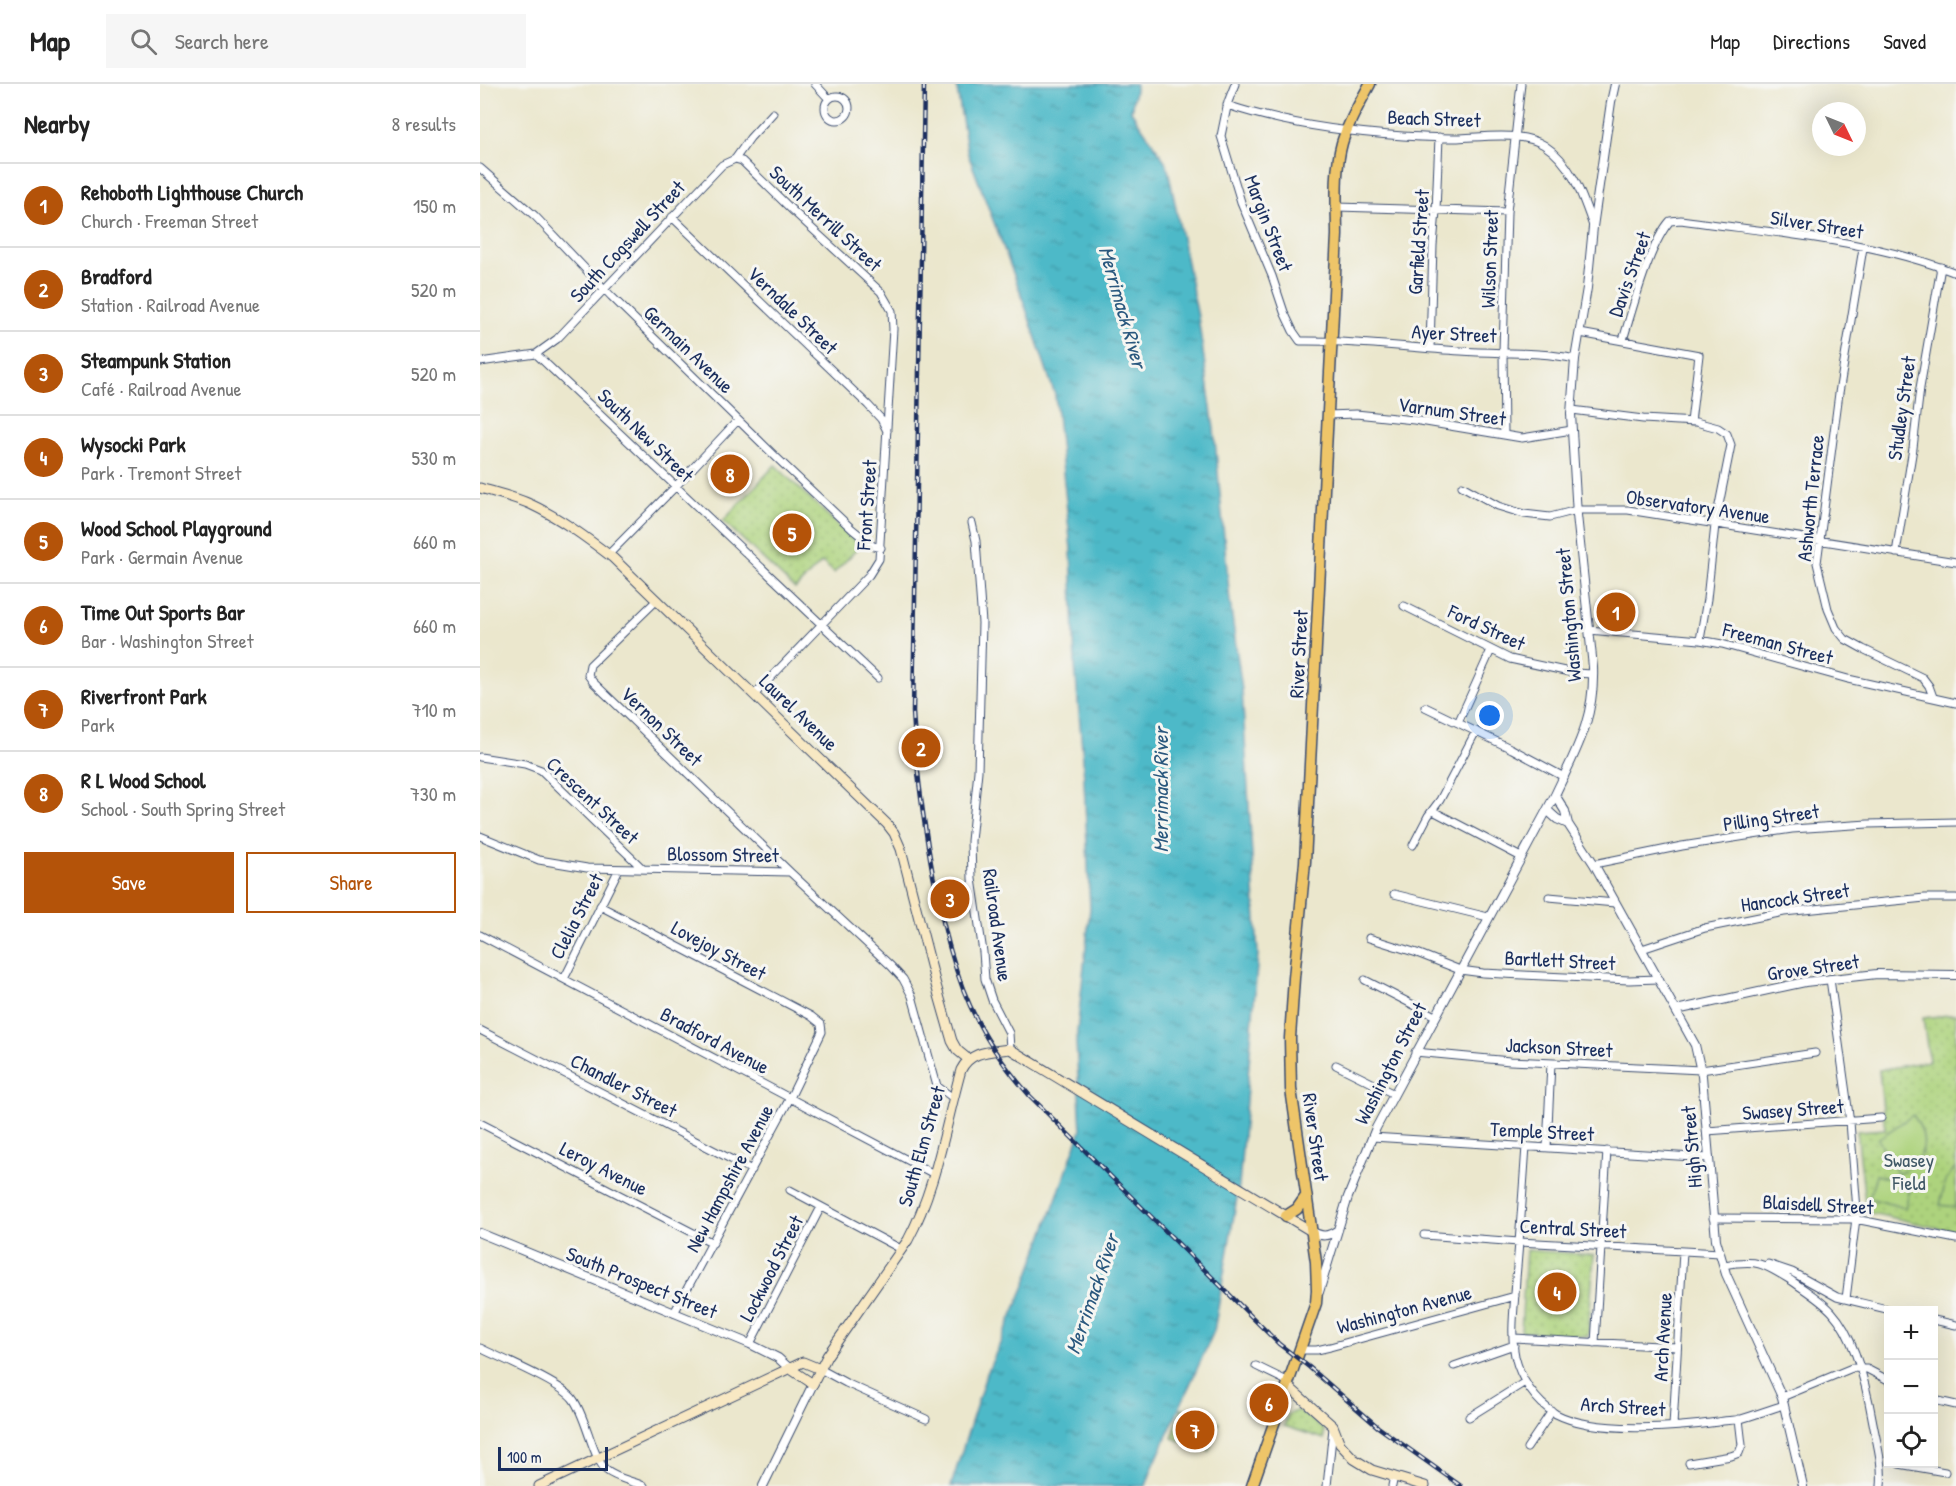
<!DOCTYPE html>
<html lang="en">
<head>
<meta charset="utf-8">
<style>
  :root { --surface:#fff; --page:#f6f6f6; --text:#222; --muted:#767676; --line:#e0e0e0; --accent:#b45309 }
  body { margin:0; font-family:"Patrick Hand",sans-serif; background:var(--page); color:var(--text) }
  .controls { position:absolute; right:18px; bottom:18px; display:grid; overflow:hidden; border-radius:0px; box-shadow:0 6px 24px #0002 }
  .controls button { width:54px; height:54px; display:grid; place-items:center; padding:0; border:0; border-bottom:2px solid var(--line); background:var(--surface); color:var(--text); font:30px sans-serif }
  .compass { position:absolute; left:1332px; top:18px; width:54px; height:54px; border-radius:50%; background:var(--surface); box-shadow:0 6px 24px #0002; rotate:133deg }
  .scale { position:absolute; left:18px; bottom:15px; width:110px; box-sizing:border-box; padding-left:6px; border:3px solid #1b2f5e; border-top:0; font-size:16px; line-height:21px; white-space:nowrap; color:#1b2f5e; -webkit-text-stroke:4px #f6f6f2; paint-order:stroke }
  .you { position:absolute; left:1010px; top:632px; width:21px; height:21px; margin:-15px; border:4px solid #fff; border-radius:50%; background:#1a73e8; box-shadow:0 0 0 9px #1a73e833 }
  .badge { display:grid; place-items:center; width:39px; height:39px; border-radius:50%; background:var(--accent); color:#fff; font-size:20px; font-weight:700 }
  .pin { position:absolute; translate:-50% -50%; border:3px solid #fff; box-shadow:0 2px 6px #0006 }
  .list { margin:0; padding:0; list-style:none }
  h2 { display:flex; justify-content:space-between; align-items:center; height:78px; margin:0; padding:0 24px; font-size:26px }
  h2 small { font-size:20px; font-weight:400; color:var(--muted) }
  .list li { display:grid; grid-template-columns:39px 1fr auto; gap:18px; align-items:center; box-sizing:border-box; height:84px; padding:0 24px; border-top:2px solid var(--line) }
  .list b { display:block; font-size:22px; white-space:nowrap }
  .list p { margin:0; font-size:20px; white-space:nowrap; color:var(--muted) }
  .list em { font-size:20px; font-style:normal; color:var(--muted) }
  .actions { display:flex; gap:12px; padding:18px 24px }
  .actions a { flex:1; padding:14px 0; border:2px solid var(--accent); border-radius:0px; text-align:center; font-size:21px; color:var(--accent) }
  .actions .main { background:var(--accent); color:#fff }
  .icon { flex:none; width:33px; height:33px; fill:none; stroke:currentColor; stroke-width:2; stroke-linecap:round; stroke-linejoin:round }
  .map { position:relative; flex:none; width:1476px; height:1402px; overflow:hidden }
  header { display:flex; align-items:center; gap:36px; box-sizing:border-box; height:84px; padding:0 30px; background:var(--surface); border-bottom:2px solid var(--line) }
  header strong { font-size:28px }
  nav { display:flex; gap:33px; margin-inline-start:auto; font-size:21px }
  .search { width:420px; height:54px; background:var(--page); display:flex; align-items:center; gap:15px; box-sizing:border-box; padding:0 21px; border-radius:0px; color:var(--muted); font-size:22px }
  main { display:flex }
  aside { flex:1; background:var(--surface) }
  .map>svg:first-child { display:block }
  .park { fill:url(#park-dots); stroke:#64816e; stroke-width:1.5 }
  .garden { fill:#add37d; stroke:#64816e; stroke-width:1.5 }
  .water { fill:url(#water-ripples); stroke:#347493; stroke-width:1.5 }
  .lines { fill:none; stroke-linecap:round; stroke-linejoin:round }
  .minor-casing { stroke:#3a4b6f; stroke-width:9 }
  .tertiary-casing { stroke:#3a4b6f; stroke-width:10 }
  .secondary-casing { stroke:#3a4b6f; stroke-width:11 }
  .primary-casing { stroke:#3a4b6f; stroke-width:13 }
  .minor { stroke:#fff; stroke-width:7 }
  .tertiary { stroke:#fff; stroke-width:8 }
  .secondary { stroke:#f8e8c3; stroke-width:9 }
  .primary { stroke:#eec569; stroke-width:10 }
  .rail-casing { stroke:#1b2f5e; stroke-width:4.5 }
  .rail { stroke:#f6f6f2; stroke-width:2; stroke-dasharray:7; stroke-linecap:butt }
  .labels { text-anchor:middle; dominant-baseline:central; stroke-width:6; stroke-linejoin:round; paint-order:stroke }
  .street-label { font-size:20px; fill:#1b2f5e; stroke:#f6f6f2 }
  .park-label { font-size:20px; fill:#405866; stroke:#f6f6f2 }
  .water-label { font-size:21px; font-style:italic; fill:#2a587e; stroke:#f6f6f2 }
</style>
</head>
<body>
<header>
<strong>Map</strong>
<div class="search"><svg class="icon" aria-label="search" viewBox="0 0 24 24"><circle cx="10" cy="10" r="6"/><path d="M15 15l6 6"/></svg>Search here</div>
<nav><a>Map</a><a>Directions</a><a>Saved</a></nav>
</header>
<main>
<aside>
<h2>Nearby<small>8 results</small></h2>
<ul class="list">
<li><span class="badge">1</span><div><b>Rehoboth Lighthouse Church</b><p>Church · Freeman Street</p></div><em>150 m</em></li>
<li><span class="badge">2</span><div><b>Bradford</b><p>Station · Railroad Avenue</p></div><em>520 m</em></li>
<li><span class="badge">3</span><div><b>Steampunk Station</b><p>Café · Railroad Avenue</p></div><em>520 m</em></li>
<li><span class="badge">4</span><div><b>Wysocki Park</b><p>Park · Tremont Street</p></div><em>530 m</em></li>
<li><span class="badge">5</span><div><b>Wood School Playground</b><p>Park · Germain Avenue</p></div><em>660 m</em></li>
<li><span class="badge">6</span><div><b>Time Out Sports Bar</b><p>Bar · Washington Street</p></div><em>660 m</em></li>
<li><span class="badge">7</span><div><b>Riverfront Park</b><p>Park</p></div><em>710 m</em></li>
<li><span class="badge">8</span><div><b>R L Wood School</b><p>School · South Spring Street</p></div><em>730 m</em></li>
</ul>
<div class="actions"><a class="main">Save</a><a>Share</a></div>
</aside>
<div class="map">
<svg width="1476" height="1402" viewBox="0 0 1476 1402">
  <defs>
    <pattern id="park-dots" width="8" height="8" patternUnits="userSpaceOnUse" patternTransform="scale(1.5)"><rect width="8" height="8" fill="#add37d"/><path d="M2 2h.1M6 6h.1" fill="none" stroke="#94b56e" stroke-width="1.8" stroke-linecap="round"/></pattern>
    <pattern id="water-ripples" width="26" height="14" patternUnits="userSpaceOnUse" patternTransform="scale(1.5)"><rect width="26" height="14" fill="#4db9c8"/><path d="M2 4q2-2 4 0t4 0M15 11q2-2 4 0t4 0" fill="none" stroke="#3f97a6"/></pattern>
  </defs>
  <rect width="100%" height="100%" fill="#f6f6f2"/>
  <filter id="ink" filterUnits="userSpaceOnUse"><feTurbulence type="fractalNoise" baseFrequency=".0167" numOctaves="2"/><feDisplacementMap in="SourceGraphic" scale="12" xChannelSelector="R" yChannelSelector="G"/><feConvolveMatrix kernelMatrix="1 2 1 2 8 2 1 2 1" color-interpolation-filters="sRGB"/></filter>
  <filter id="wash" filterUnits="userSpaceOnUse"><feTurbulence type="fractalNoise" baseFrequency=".008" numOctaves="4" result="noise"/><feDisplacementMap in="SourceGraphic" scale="24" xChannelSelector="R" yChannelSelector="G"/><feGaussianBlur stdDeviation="1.35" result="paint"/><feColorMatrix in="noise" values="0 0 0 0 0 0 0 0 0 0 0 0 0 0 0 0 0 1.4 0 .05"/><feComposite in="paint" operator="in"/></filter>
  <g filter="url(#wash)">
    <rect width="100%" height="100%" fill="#ebe7cd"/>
    <!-- park -->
    <path class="park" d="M295,381L380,462L354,489L342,478L315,505L243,437Z
      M1476,930V1148L1386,1128L1377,1047L1405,1045L1399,986L1449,977L1443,934Z
      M1046,1166L1114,1171L1108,1252L1041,1248Z
      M702,1325L739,1339L729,1367L692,1354Z
      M818,1326L844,1345V1355L804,1342L808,1330Z"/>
    <!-- garden -->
    <path class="garden" d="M1433,1031C1451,1057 1446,1075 1418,1090L1398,1055Z
      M1476,1082V1123L1460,1121L1466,1096Z
      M1396,1091L1431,1101L1425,1124L1389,1114Z"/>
    <!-- water -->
    <path class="water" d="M476,0H656L651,27L687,80L718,233L734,345L750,518L762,606L778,870L759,1102L734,1247L672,1385L666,1402H471L505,1294L544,1204L601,1046L596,958L610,824L603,676L595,582L591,465L575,311L540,207L488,70Z"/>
  </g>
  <g filter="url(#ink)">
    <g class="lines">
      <defs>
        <path id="minor" d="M335,0L349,15
          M755,0L748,18L741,52L761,118L792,192L804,228L813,247L820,257C874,256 927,264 981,267C1019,270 1057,267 1095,275
          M345 24a12 12 0 1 1 24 0a12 12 0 1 1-24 0Z
          M747,21C804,40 863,48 923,52C941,53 960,54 978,54C1003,53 1041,47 1064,61C1092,79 1102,111 1113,142
          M255,75L262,77L313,127L401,208L412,227L413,245L399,475L389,491L274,611
          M255,75L270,54L293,29
          M0,84L55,132L131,212L297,374L372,445L393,462L401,464
          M857,123L1027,128
          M192,133L388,321L401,335L407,347
          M1383,164L1359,309L1337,479L1348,525L1356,544L1365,555L1383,565L1443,594L1449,602L1453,613
          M1100,249L1219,271L1211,338
          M1143,256C1153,224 1169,161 1190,137L1201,136C1293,149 1389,155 1476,189
          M950,264L953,161L956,127L959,53
          M56,270L77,255L242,81L255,75
          M0,278L56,270L398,594
          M1092,326L1163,335L1216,338L1238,344L1247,350L1251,361L1235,441L1227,515L1220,556
          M847,331L876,330L934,336L1042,354L1092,346
          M1024,351L1023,268L1027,128L1041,0
          M982,402L1018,422L1044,430L1070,433L1097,426H1148L1476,478
          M492,439L496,457L502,539L498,687L491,757L492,795L503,868L505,895L512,916L529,949L530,965
          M1416,469L1433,364L1440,304L1461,183
          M129,470L196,402L258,336
          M177,516L110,581L108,591L113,598L141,625L310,788
          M924,522L1030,575L1094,589L1113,590
          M1109,546L1220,556L1242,560L1368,595L1476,619
          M945,623L1032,665L1084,693
          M978,639L1011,566
          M0,673L45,680L61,686L163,785
          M953,727L1041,773
          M0,752L59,776L107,784L310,788L411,882L423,895L432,912L457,1002L473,1014
          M933,761L948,732L960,716L996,647
          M1114,780L1202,762L1312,745L1388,740L1476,738
          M914,810L1008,833
          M1069,813L1135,819
          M120,822L331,932L341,940L342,948L310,1014L194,1229
          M0,851L454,1090
          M889,854L937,869L980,886L1003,889L1149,896L1179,895
          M1162,865L1225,844L1304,828L1445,814H1476
          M84,895L139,785
          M1350,895L1370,1038L1377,1126L1366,1215
          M885,896L955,932
          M0,946L272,1086
          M935,968L1030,977L1221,986L1335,969
          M856,981L914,1010
          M0,1039L233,1159
          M1227,1047L1401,1034
          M892,1053L1229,1074
          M1046,1062C1043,1106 1040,1150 1036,1194C1035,1219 1030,1247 1035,1272C1040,1294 1055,1318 1076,1330C1114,1350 1196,1344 1238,1338C1245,1336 1253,1337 1261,1335C1275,1331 1290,1325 1304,1321
          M1067,1064L1071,979
          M310,1106L421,1165
          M1233,1134L1375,1135L1476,1155
          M944,1151L1039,1158L1240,1169
          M1288,1180L1312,1188L1357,1213L1411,1226
          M1244,1181C1278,1175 1283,1179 1312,1197C1326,1207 1341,1216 1352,1228C1376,1254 1387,1305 1393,1339C1397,1360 1403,1380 1401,1402
          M1454,1236L1476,1241
          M1034,1254L1197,1263
          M1115,1259L1127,1067
          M270,1260L341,1123
          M0,1264C20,1274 81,1299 93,1315C106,1332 112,1373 126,1386C135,1394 152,1397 164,1402
          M820,1266H837L850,1263L1035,1212
          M776,1282L809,1298
          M974,1282L1034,1261
          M340,1285L366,1299L446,1335
          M1302,1313L1372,1284L1387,1285L1408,1296
          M1454,1316L1476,1321
          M989,1333L1045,1298
          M1193,1342L1203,1167
          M1047,1364L1072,1327
          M1209,1379L1251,1372L1259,1369L1262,1361L1259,1335
          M1419,1380L1465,1388
          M847,1402L853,1344
          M912,1402L914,1392"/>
        <path id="tertiary" d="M1075,711L1085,727L1088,740L1114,780L1215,961L1222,992L1236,1156L1246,1190L1302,1313L1323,1402
          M1067,726L1077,735L1088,740
          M1196,926L1325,898L1397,890L1476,891
          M831,1147C842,1153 847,1153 858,1146
          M0,1149L270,1260L298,1274L309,1284
          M839,1208L868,1113L896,1044L1075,711C1096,666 1115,635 1113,583L1097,431L1091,330L1095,275L1107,204L1113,143L1131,18L1135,0
          M283,1402L333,1300"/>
        <path id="secondary" d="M0,404C17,409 34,413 50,420C80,434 107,454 133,474L407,740L414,749L421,765L456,901L472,957L477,966L488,975
          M309,1284L333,1300L347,1272L428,1156C456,1104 465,1043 481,986C491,966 511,968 530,965L831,1147
          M808,1302L853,1342L860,1360L874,1375L892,1386L945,1402
          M59,1402L323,1278L340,1285"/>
        <path id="primary" d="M806,1132L817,1125L826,1112
          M772,1402L819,1268L836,1219L837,1206L836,1178L811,1005L810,954L814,894L825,778L857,151C857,121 854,88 862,59C868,38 880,19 890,0"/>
      </defs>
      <!-- minor casing -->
      <use href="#minor" class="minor-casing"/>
      <!-- tertiary casing -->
      <use href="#tertiary" class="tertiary-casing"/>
      <!-- secondary casing -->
      <use href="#secondary" class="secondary-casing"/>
      <!-- primary casing -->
      <use href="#primary" class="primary-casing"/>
      <!-- minor -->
      <use href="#minor" class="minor"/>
      <!-- tertiary -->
      <use href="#tertiary" class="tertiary"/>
      <!-- secondary -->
      <use href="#secondary" class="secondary"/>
      <!-- primary -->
      <use href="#primary" class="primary"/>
      <defs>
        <path id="rail" d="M444,0L433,628C436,683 443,736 453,791C463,840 474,893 498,938C512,966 530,989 550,1012L799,1260L829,1283L898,1343L981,1402"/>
      </defs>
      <!-- rail casing -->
      <use href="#rail" class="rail-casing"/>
      <!-- rail -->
      <use href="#rail" class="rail"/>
    </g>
  </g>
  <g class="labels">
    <!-- street labels -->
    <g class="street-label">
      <text transform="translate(954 34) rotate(2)">Beach Street</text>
      <text transform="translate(346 134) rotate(43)">South Merrill Street</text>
      <text transform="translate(789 139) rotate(69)">Margin Street</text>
      <text transform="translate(1337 140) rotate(9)">Silver Street</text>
      <text transform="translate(147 157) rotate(-47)">South Cogswell Street</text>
      <text transform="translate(938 158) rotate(-86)">Garfield Street</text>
      <text transform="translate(1009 175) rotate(-88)">Wilson Street</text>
      <text transform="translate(1149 190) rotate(-70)">Davis Street</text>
      <text transform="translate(313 226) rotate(44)">Verndale Street</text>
      <text transform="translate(974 249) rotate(3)">Ayer Street</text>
      <text transform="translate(209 265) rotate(44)">Germain Avenue</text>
      <text transform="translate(1421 324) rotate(-82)">Studley Street</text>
      <text transform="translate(972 327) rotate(8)">Varnum Street</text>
      <text transform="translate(166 351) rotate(44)">South New Street</text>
      <text transform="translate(1330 414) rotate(-84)">Ashworth Terrace</text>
      <text transform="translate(386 421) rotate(-86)">Front Street</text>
      <text transform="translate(1218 422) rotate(8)">Observatory Avenue</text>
      <text transform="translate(1088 531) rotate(-95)">Washington Street</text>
      <text transform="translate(1007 543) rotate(25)">Ford Street</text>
      <text transform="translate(1298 559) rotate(15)">Freeman Street</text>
      <text transform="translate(818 570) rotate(-87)">River Street</text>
      <text transform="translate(319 628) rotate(44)">Laurel Avenue</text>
      <text transform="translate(182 642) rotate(44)">Vernon Street</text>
      <text transform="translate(113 716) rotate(43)">Crescent Street</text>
      <text transform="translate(1291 733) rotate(-8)">Pilling Street</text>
      <text transform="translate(243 770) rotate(1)">Blossom Street</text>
      <text transform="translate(1315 813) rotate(-8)">Hancock Street</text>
      <text transform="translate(96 832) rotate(-63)">Clelia Street</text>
      <text transform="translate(518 841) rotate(82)">Railroad Avenue</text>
      <text transform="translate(239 866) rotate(28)">Lovejoy Street</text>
      <text transform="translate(1080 876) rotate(3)">Bartlett Street</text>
      <text transform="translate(1333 883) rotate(-8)">Grove Street</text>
      <text transform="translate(235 956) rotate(28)">Bradford Avenue</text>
      <text transform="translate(1079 963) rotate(3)">Jackson Street</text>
      <text transform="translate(910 979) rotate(-63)">Washington Street</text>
      <text transform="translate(144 1001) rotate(27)">Chandler Street</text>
      <text transform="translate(1313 1025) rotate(-4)">Swasey Street</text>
      <text transform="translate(1062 1047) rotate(3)">Temple Street</text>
      <text transform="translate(836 1053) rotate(82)">River Street</text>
      <text transform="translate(441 1062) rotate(-74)">South Elm Street</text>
      <text transform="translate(1211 1063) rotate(-95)">High Street</text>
      <text transform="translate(124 1084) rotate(27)">Leroy Avenue</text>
      <text transform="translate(249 1094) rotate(-62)">New Hampshire Avenue</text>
      <text transform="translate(1338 1120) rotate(3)">Blaisdell Street</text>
      <text transform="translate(1093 1144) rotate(3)">Central Street</text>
      <text transform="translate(291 1184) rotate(-63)">Lockwood Street</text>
      <text transform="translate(162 1198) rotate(22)">South Prospect Street</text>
      <text transform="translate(924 1225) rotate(-15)">Washington Avenue</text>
      <text transform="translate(1182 1253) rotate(-87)">Arch Avenue</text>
      <text transform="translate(1143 1322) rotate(4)">Arch Street</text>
    </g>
    <!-- park labels -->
    <g class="park-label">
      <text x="1429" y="1075">Swasey<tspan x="1429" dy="23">Field</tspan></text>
    </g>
    <!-- water labels -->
    <g class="water-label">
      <text transform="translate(643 223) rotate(74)">Merrimack River</text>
      <text transform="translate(680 706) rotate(-90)">Merrimack River</text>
      <text transform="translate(612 1210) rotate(-71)">Merrimack River</text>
    </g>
  </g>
</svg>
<div class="controls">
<button>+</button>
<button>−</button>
<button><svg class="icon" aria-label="locate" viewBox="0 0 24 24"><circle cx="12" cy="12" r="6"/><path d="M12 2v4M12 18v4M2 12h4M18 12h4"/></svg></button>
</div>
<svg class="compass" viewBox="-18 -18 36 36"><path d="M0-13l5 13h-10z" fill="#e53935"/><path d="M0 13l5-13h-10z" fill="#767676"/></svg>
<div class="scale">100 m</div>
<div class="you"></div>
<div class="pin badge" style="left:1136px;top:528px">1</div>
<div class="pin badge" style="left:441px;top:664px">2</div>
<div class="pin badge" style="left:470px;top:815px">3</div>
<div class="pin badge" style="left:1077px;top:1208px">4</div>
<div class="pin badge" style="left:312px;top:449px">5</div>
<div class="pin badge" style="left:789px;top:1319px">6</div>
<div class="pin badge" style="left:715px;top:1346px">7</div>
<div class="pin badge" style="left:250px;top:390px">8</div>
</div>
</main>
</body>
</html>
